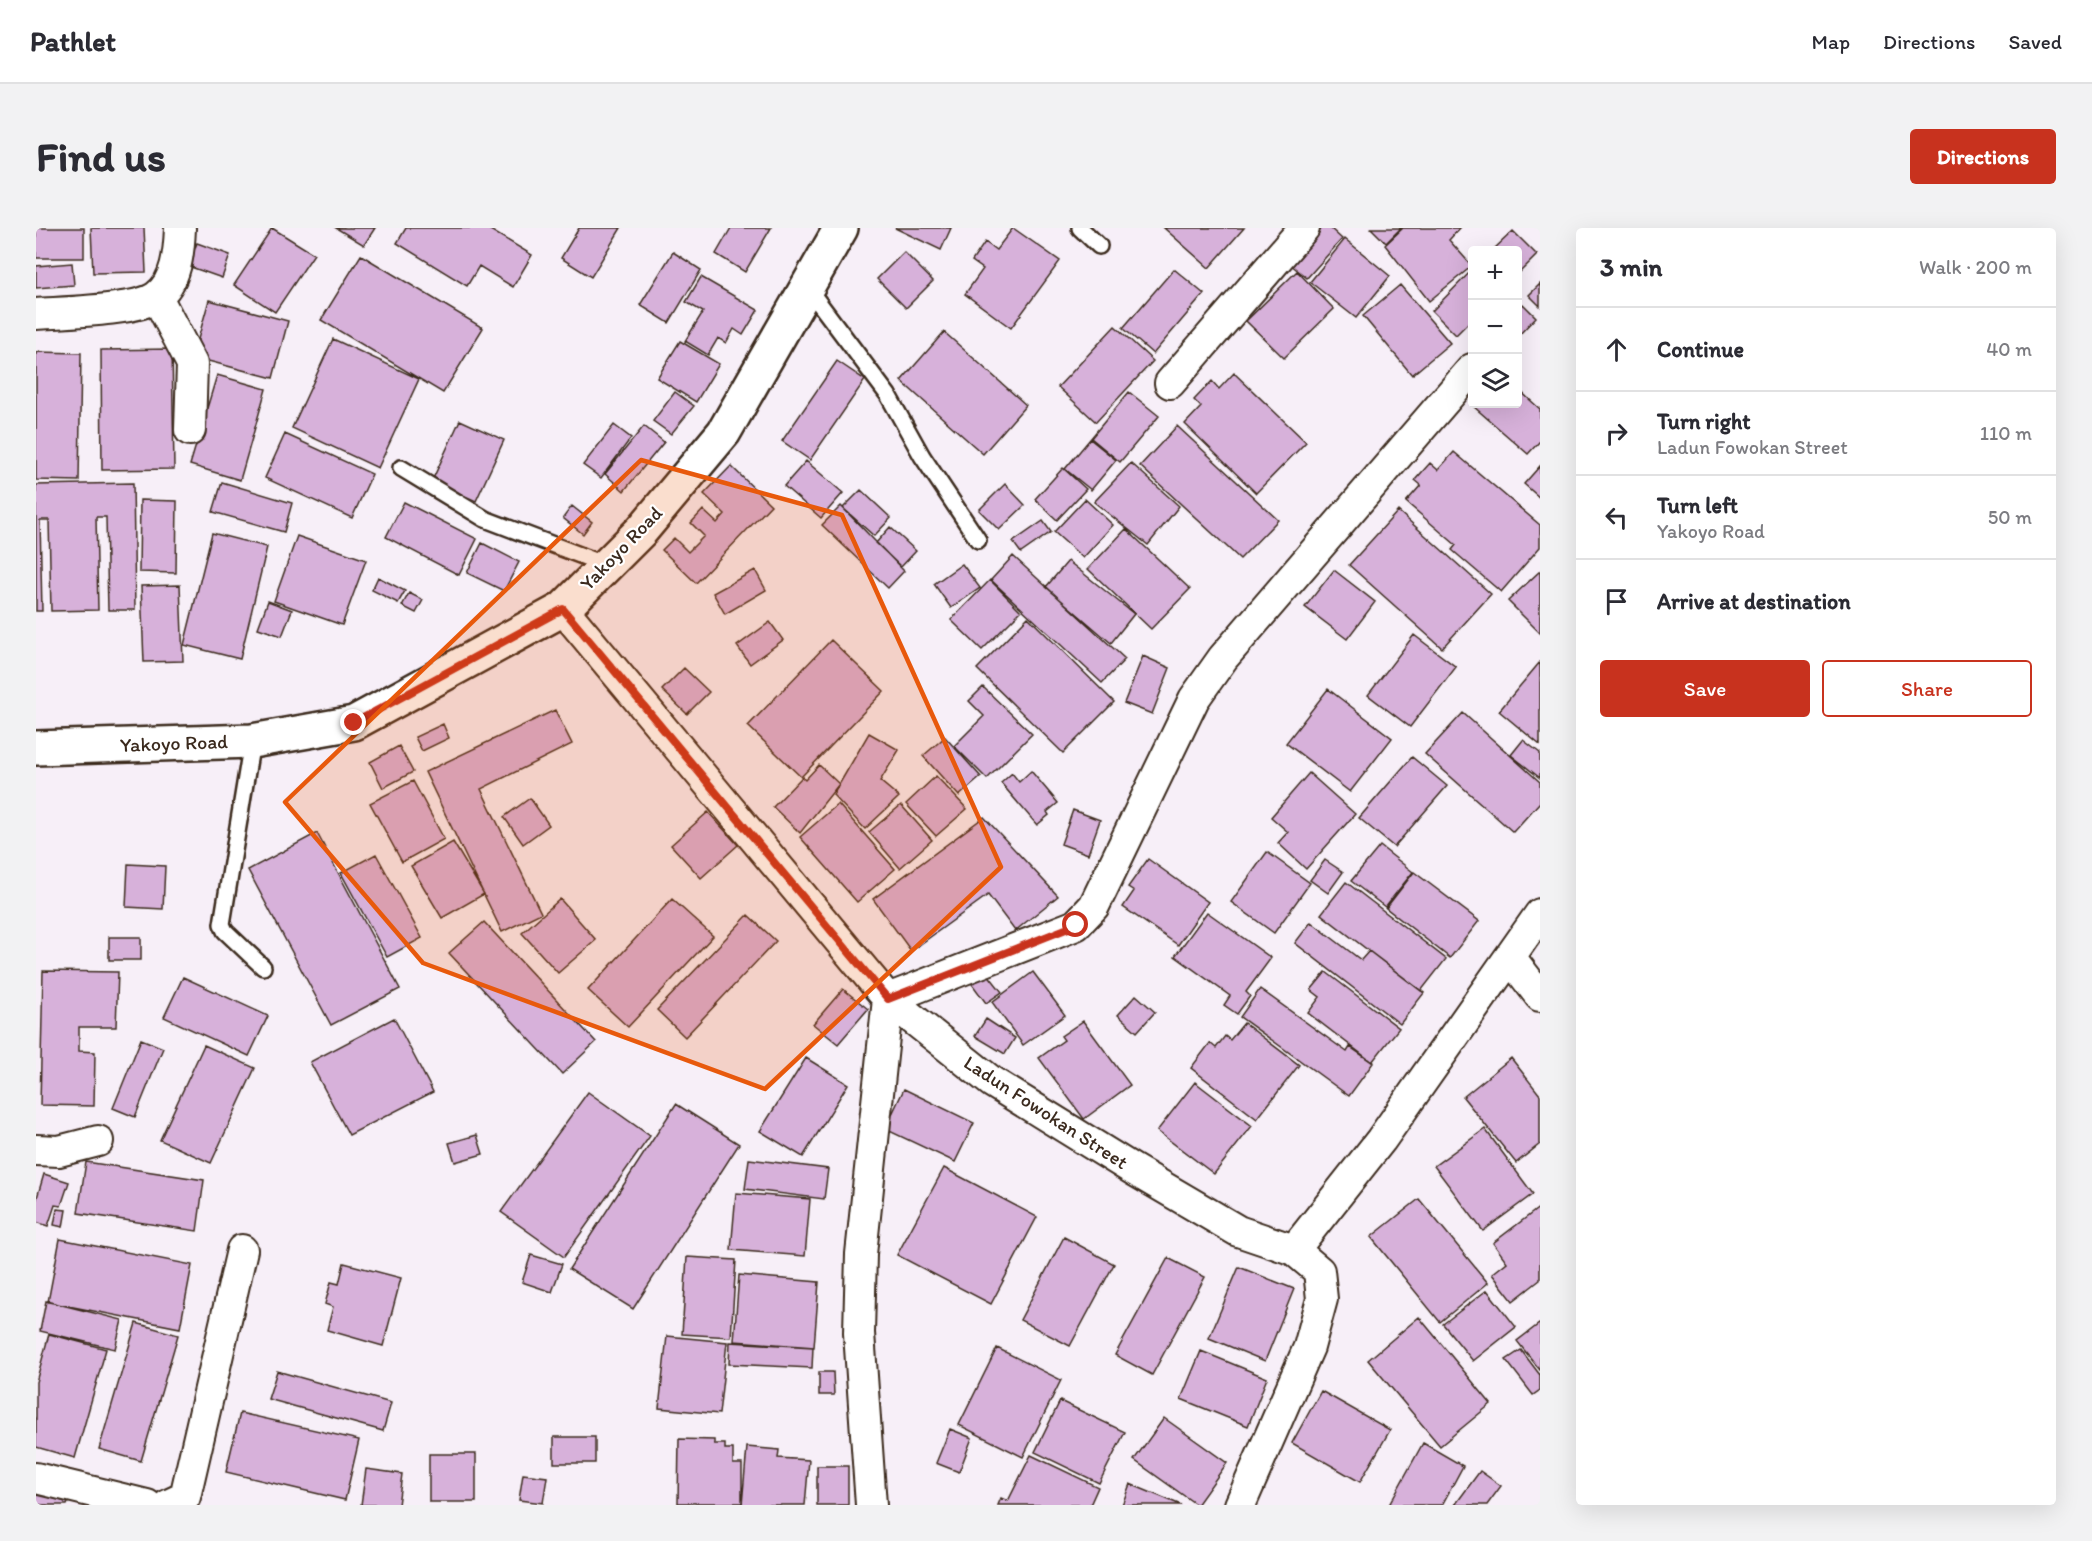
<!DOCTYPE html>
<html lang="en">
<head>
<meta charset="utf-8">
<style>
  :root { --surface:#fff; --page:#f2f2f3; --text:#2b2b33; --muted:#7c7c81; --line:#e1e1e2; --accent:#c8321e }
  body { margin:0; font-family:Itim,sans-serif; background:var(--page); color:var(--text) }
  .controls { position:absolute; right:18px; top:18px; display:grid; overflow:hidden; border-radius:6px; box-shadow:0 6px 24px #0002 }
  .controls button { width:54px; height:54px; display:grid; place-items:center; padding:0; border:0; border-bottom:2px solid var(--line); background:var(--surface); color:var(--text); font:30px sans-serif }
  .stop { position:absolute; width:18px; height:18px; margin:-14px; border:4px solid #c8321e; border-radius:50%; background:#fff }
  .stop.end { background:#c8321e; border-color:#fff; box-shadow:0 2px 6px #0008 }
  .list { margin:0; padding:0; list-style:none }
  h2 { display:flex; justify-content:space-between; align-items:center; height:78px; margin:0; padding:0 24px; font-size:26px }
  h2 small { font-size:20px; font-weight:400; color:var(--muted) }
  .list li { display:grid; grid-template-columns:39px 1fr auto; gap:18px; align-items:center; box-sizing:border-box; height:84px; padding:0 24px; border-top:2px solid var(--line) }
  .list b { display:block; font-size:22px; white-space:nowrap }
  .list p { margin:0; font-size:20px; white-space:nowrap; color:var(--muted) }
  .list em { font-size:20px; font-style:normal; color:var(--muted) }
  .actions { display:flex; gap:12px; padding:18px 24px }
  .actions a { flex:1; padding:14px 0; border:2px solid var(--accent); border-radius:6px; text-align:center; font-size:21px; color:var(--accent) }
  .actions .main { background:var(--accent); color:#fff }
  .icon { flex:none; width:33px; height:33px; fill:none; stroke:currentColor; stroke-width:2; stroke-linecap:round; stroke-linejoin:round }
  .map { position:relative; flex:none; width:1504px; height:1277px; overflow:hidden; border-radius:6px }
  header { display:flex; align-items:center; gap:36px; box-sizing:border-box; height:84px; padding:0 30px; background:var(--surface); border-bottom:2px solid var(--line) }
  header strong { font-size:28px }
  nav { display:flex; gap:33px; margin-inline-start:auto; font-size:21px }
  .intro { display:flex; align-items:center; justify-content:space-between; box-sizing:border-box; height:144px; padding:0 36px }
  h1 { margin:0; font-size:42px }
  .button { padding:15px 27px; border-radius:6px; background:var(--accent); color:#fff; font-size:21px; font-weight:700 }
  main { display:flex; gap:36px; padding:0 36px }
  aside { flex:1; background:var(--surface); border-radius:6px; box-shadow:0 6px 24px #0002 }
  .map>svg:first-child { display:block }
  .building { fill:#d7b1da; stroke:#3b2a1e; stroke-width:1.5 }
  .lines { fill:none; stroke-linecap:round; stroke-linejoin:round }
  .lane-casing { stroke:#3b2a1e; stroke-width:20 }
  .street-casing { stroke:#3b2a1e; stroke-width:34 }
  .secondary-casing { stroke:#3b2a1e; stroke-width:38 }
  .lane { stroke:#fff; stroke-width:15 }
  .street { stroke:#fff; stroke-width:30 }
  .secondary { stroke:#fff; stroke-width:33 }
  .route { stroke:#c8321e; stroke-width:8 }
  .marked { fill:#e8590c; fill-opacity:0.2; stroke:#e8590c; stroke-width:4.5; stroke-linejoin:round }
  .labels { text-anchor:middle; dominant-baseline:central; stroke-width:4.5; stroke-linejoin:round; paint-order:stroke }
  .street-label { font-size:20px; fill:#3b2a1e; stroke:#fff }
</style>
</head>
<body>
<header>
<strong>Pathlet</strong>
<nav><a>Map</a><a>Directions</a><a>Saved</a></nav>
</header>
<div class="intro"><h1>Find us</h1><a class="button">Directions</a></div>
<main>
<div class="map">
<svg width="1504" height="1277" viewBox="0 0 1504 1277">
  <rect width="100%" height="100%" fill="#f7eff8"/>
  <filter id="ink" filterUnits="userSpaceOnUse"><feTurbulence type="fractalNoise" baseFrequency=".0167" numOctaves="2"/><feDisplacementMap in="SourceGraphic" scale="12" xChannelSelector="R" yChannelSelector="G"/><feConvolveMatrix kernelMatrix="1 2 1 2 8 2 1 2 1" color-interpolation-filters="sRGB"/></filter>
  <g filter="url(#ink)">
    <!-- building -->
    <path class="building" d="M0,0H48V30H0Z
      M55,0H108L110,44L57,45Z
      M236,0L278,26L239,84L198,57Z
      M300,0H339L328,17Z
      M370,0H451L496,27L477,59L443,38L431,58L361,15Z
      M543,0H585L555,49L525,30Z
      M695,0H735L709,44L680,26Z
      M859,0H915L905,22Z
      M977,0L1024,33L975,100L929,66L947,41L936,33L949,14L960,22Z
      M1128,0H1208L1173,40Z
      M1286,0H1294L1306,11L1271,50L1254,36Z
      M1335,0H1365L1350,15Z
      M1367,0H1424L1413,12L1436,38L1393,73L1349,17Z
      M1477,3L1501,27L1482,46V22H1457Z
      M1309,11L1354,48L1320,90L1274,54Z
      M161,15L194,27L186,50L152,38Z
      M637,24L665,42L633,95L604,77Z
      M868,24L897,53L870,80L841,51Z
      M325,27L447,100L407,165L285,92Z
      M36,35L38,57L0,60V38Z
      M1138,41L1168,66L1117,126L1087,100Z
      M1436,42V91L1420,107L1396,83Z
      M1261,43L1298,81L1248,130L1210,93Z
      M665,49L722,82L707,107L698,101L690,115L682,110L672,127L649,113L667,84L650,74Z
      M1504,56V78L1493,67Z
      M1364,57L1414,115L1376,147L1327,88Z
      M173,72L252,93L237,150L157,129Z
      M1487,76L1500,89L1483,107L1482,105V81Z
      M1079,98L1117,133L1060,194L1022,159Z
      M908,104L990,177L947,226L865,153Z
      M297,111L383,151L342,240L256,200Z
      M644,113L683,136L660,174L621,150Z
      M136,121L138,241L66,242L65,122Z
      M0,124L45,125L43,253L0,252Z
      M801,133L829,152L774,232L746,213Z
      M1198,145L1270,214L1220,265L1149,196L1165,179L1158,172L1176,153L1183,161Z
      M181,147L230,161L204,252L154,237Z
      M1482,161L1504,181V213L1492,226L1437,178L1439,176H1482Z
      M639,164L658,178L635,206L617,193Z
      M1093,164L1123,188L1084,234L1055,210Z
      M424,192L468,212L440,273L396,253Z
      M578,197L595,210L565,250L547,237Z
      M608,198L628,214L588,263L569,246Z
      M1141,198L1242,292L1204,331L1104,238Z
      M249,206L336,246L316,290L229,250Z
      M1054,211L1080,232L1055,262L1029,241Z
      M1418,224L1504,297V319L1465,364L1416,322L1420,317L1370,274L1385,257L1379,252L1394,235L1402,242Z
      M770,233L807,265L785,290L748,258Z
      M1095,235L1143,278L1112,317L1058,274Z
      M695,238L735,277L660,355L626,322L638,310L652,324L668,308L655,295L667,282L681,295L689,286L668,266Z
      M1504,238V270L1488,256Z
      M1027,240L1050,261L1021,292L999,271Z
      M186,254L256,275L248,304L177,284Z
      M97,255L99,382H72L70,289H60L62,382L15,383L13,292H4L6,383H0V257Z
      M969,256L989,277L963,302L943,282Z
      M825,262L855,290L838,308L807,280Z
      M1049,271L1077,297L1047,330L1018,304Z
      M104,272L141,273L140,345L103,344Z
      M368,274L441,311L423,347L350,309Z
      M536,278L556,294L547,306L527,290Z
      M805,278L868,343L852,360L786,297Z
      M1362,283L1455,366L1406,420L1313,337Z
      M1007,293L1015,304L985,325L977,314Z
      M854,299L880,323L865,339L840,315Z
      M1090,301L1154,361L1115,401L1052,341Z
      M176,305L231,319L204,431L148,417Z
      M261,308L330,332L306,397L238,373Z
      M446,315L483,334L468,363L431,345Z
      M977,328L1089,431L1066,455L955,352Z
      M1032,333L1098,386L1075,415L1010,359Z
      M926,336L944,360L915,380L898,356Z
      M719,342L730,362L689,386L677,365Z
      M1298,342L1339,374L1311,411L1269,379Z
      M1504,343V405L1472,373Z
      M342,349L369,363L362,375L336,362Z
      M954,352L985,383L946,422L915,392Z
      M144,357L147,433L108,434L105,358Z
      M373,365L387,372L380,385L366,378Z
      M232,373L256,382L246,408L222,400Z
      M992,389L1078,474L1027,525L941,441Z
      M734,394L747,412L714,436L701,418Z
      M1378,407L1420,439L1374,499L1332,467Z
      M795,412L848,463L765,549L712,498Z
      M1107,428L1134,440L1116,486L1088,475Z
      M1504,434V517L1463,483Z
      M648,440L673,464L651,486L626,462Z
      M947,459L996,506L951,551L918,518L948,488L933,473Z
      M1292,461L1356,510L1314,564L1250,515Z
      M519,482L536,516L445,561L505,685L466,704L389,544Z
      M1427,485L1504,554V574L1477,604L1389,526Z
      M407,496L413,510L386,523L379,509Z
      M833,505L863,522L844,553L863,569L829,601L797,567Z
      M909,509L945,549L923,568L887,528Z
      M1487,512L1504,525V550L1475,527Z
      M363,518L377,544L347,560L334,534Z
      M1376,529L1411,558L1358,619L1323,590Z
      M783,537L803,556L764,605L737,579L766,549L769,552Z
      M995,543L1022,575L1011,584L1013,587L1001,597L965,555L976,545L983,554Z
      M1273,545L1319,586L1270,641L1242,615L1252,604L1235,589Z
      M900,548L931,581L900,608L870,576Z
      M377,553L408,611L366,634L334,575Z
      M494,570L513,597L487,616L468,589Z
      M802,576L859,641L821,674L764,609Z
      M865,577L896,612L864,640L833,604Z
      M1037,582L1064,592L1052,626L1025,616Z
      M672,584L702,617L665,650L635,617Z
      M948,589L1022,668L979,703L952,667L875,723L837,671Z
      M281,605L364,761L295,797L212,642Z
      M417,614L448,666L406,690L375,638Z
      M1344,618L1377,644L1349,679L1315,653Z
      M1231,624L1274,655L1238,705L1195,674Z
      M340,626L386,710L351,729L305,645Z
      M1112,631L1172,674L1142,717L1087,679L1098,663L1092,659Z
      M1289,632L1307,644L1292,665L1274,652Z
      M92,636L129,638L127,681L90,679Z
      M1378,644L1443,693L1414,730L1350,680Z
      M1310,654L1410,731L1385,763L1285,686Z
      M524,671L560,712L522,745L486,705Z
      M636,671L677,708L592,799L552,762Z
      M1171,684L1235,730L1210,764L1214,768L1201,786L1188,777L1194,768L1139,728Z
      M712,687L740,713L649,809L621,782Z
      M448,694L560,814L526,846L413,725Z
      M1275,694L1325,732L1333,723L1388,765L1364,796L1259,715Z
      M73,709H105V732H73Z
      M7,743L82,744L80,799H43V823L59,824L58,878L4,877Z
      M997,744L1029,787L987,817L956,774Z
      M1290,744L1363,800L1336,834L1272,785L1284,769L1275,762Z
      M951,745L966,764L950,775L936,756Z
      M147,749L232,788L213,828L128,789Z
      M807,761L832,781L802,816L777,796Z
      M1224,761L1311,824L1314,819L1337,835L1313,868L1204,789Z
      M1100,767L1119,784L1101,804L1082,787Z
      M358,790L397,864L313,907L274,834Z
      M950,791L979,810L969,826L939,808Z
      M1047,793L1094,857L1048,891L1003,830L1028,812L1025,808Z
      M1208,795L1263,837L1221,891L1155,840L1174,815L1180,820L1189,808L1194,812Z
      M105,811L127,820L99,889L77,880Z
      M168,817L219,840L175,935L124,912Z
      M770,830L812,856L767,929L724,903Z
      M1475,830L1504,867V916L1480,935L1427,869Z
      M1159,854L1216,898L1178,946L1121,903Z
      M868,861L938,895L919,934L849,901Z
      M552,864L614,908L528,1029L465,984Z
      M640,876L703,916L597,1081L533,1041Z
      M1449,901L1497,966L1447,1003L1398,938Z
      M441,907L447,926L419,934L413,915Z
      M713,931L792,941L788,971L709,961Z
      M50,934L168,952L161,1003L42,985Z
      M908,940L1001,989L955,1076L861,1027Z
      M8,946L33,954L25,978L19,977L12,998L0,994V973Z
      M700,965L774,971L769,1028L695,1022Z
      M1383,971L1452,1055L1404,1094L1335,1009Z
      M1504,979V1052L1477,1073L1456,1046L1471,1034L1457,1015Z
      M21,981L30,982L27,999L18,997Z
      M1028,1009L1078,1036L1034,1118L984,1092Z
      M24,1011L156,1037L144,1100L12,1074Z
      M495,1027L526,1036L516,1064L486,1054Z
      M651,1029L700,1032L695,1109L646,1106Z
      M1132,1030L1169,1049L1116,1147L1079,1127Z
      M308,1035L365,1050L347,1118L291,1102L297,1079L289,1076L295,1054L303,1056Z
      M1203,1039L1258,1061L1229,1133L1173,1110Z
      M703,1047L783,1054L778,1119L698,1113Z
      M1451,1062L1480,1099L1437,1133L1407,1096Z
      M10,1073L86,1092L79,1121L4,1103Z
      M1383,1089L1455,1176L1404,1218L1332,1132Z
      M100,1095L142,1107L105,1233L63,1221Z
      M1503,1096L1504,1097V1142L1481,1113Z
      M13,1106L70,1121L39,1230L0,1219V1154Z
      M631,1108L691,1114L683,1186L623,1180Z
      M694,1114L777,1119L776,1140L693,1136Z
      M961,1120L1025,1152L987,1229L923,1197Z
      M1485,1122L1504,1147V1162L1497,1167L1470,1132Z
      M1165,1123L1231,1150L1212,1198L1145,1171Z
      M241,1143L355,1175L347,1203L232,1171Z
      M783,1144H797L798,1167H783Z
      M1285,1163L1354,1202L1324,1254L1256,1215Z
      M1024,1173L1089,1204L1063,1255L999,1224Z
      M204,1185L323,1212L309,1272L190,1244Z
      M1128,1190L1191,1235L1161,1277L1098,1232Z
      M914,1201L936,1210L923,1244L900,1235Z
      M518,1209H559V1235H518Z
      M643,1211L678,1212V1216H689V1221H697V1236H706V1275H642Z
      M1387,1215L1427,1238L1406,1277H1353Z
      M711,1219L743,1222L742,1230L773,1232L769,1277H706Z
      M393,1226H440V1274H393Z
      M995,1227L1062,1259L1054,1277H962L965,1270L972,1273Z
      M781,1238H812V1277H781Z
      M330,1241L366,1246L362,1277H325Z
      M1444,1243L1465,1258L1451,1277H1419Z
      M487,1246L511,1249L507,1275L483,1272Z
      M1094,1256L1145,1277H1086Z
      M0,1263L32,1275L31,1277H0Z"/>
    <g class="lines">
      <defs>
        <path id="lane" d="M1044,0L1063,18
          M771,59L852,167L886,228L942,312
          M365,240L449,291L570,337
          M216,513L186,696L189,703L227,739"/>
        <path id="street" d="M121,69L156,136L154,202
          M0,86C27,84 100,83 120,69C141,54 143,23 144,0
          M1134,155L1268,0
          M527,381L852,771L956,854L1098,942L1202,1003L1258,1022L1283,1043L1286,1071L1273,1119L1204,1277
          M1474,729L1504,768
          M0,922L23,923L62,913
          M1258,1022L1345,912L1504,686
          M0,1250L111,1277
          M132,1277L149,1269L206,1022
          M835,1277L823,1105L825,1026L852,771L1040,697L1058,678L1158,471L1187,430L1436,141"/>
        <path id="secondary" d="M0,520L216,513L318,495L527,381L606,302L688,204L805,0"/>
      </defs>
      <!-- lane casing -->
      <use href="#lane" class="lane-casing"/>
      <!-- street casing -->
      <use href="#street" class="street-casing"/>
      <!-- secondary casing -->
      <use href="#secondary" class="secondary-casing"/>
      <!-- lane -->
      <use href="#lane" class="lane"/>
      <!-- street -->
      <use href="#street" class="street"/>
      <!-- secondary -->
      <use href="#secondary" class="secondary"/>
    </g>
  </g>
  <g class="lines" filter="url(#ink)">
    <!-- route -->
    <path class="route" d="M318,495L527,381L852,771L1040,697"/>
  </g>
  <!-- marked area -->
  <path class="marked" d="M605,232L806,287L965,639L729,861L387,735L249,574Z"/>
  <g class="labels">
    <!-- street labels -->
    <g class="street-label">
      <text transform="translate(585 320) rotate(-46)">Yakoyo Road</text>
      <text transform="translate(138 515) rotate(-2)">Yakoyo Road</text>
      <text transform="translate(1010 884) rotate(33)">Ladun Fowokan Street</text>
    </g>
  </g>
</svg>
<div class="controls">
<button>+</button>
<button>−</button>
<button><svg class="icon" aria-label="layers" viewBox="0 0 24 24"><path d="M12 4l9 5-9 5-9-5zM3 14l9 5 9-5"/></svg></button>
</div>
<div class="stop" style="left:1040px;top:697px"></div>
<div class="stop end" style="left:318px;top:495px"></div>
</div>
<aside>
<h2>3 min<small>Walk · 200 m</small></h2>
<ul class="list">
<li><svg class="icon" aria-label="ahead" viewBox="0 0 24 24"><path d="M12 20V5M6 11l6-6 6 6"/></svg><div><b>Continue</b></div><em>40 m</em></li>
<li><svg class="icon" aria-label="right" viewBox="0 0 24 24"><path d="M7 20v-9h11M14 6l5 5-5 5"/></svg><div><b>Turn right</b><p>Ladun Fowokan Street</p></div><em>110 m</em></li>
<li><svg class="icon" aria-label="left" viewBox="0 0 24 24"><path d="M17 20v-9H6M10 6l-5 5 5 5"/></svg><div><b>Turn left</b><p>Yakoyo Road</p></div><em>50 m</em></li>
<li><svg class="icon" aria-label="arrive" viewBox="0 0 24 24"><path d="M6 21V4h12l-3 4 3 4H6"/></svg><div><b>Arrive at destination</b></div></li>
</ul>
<div class="actions"><a class="main">Save</a><a>Share</a></div>
</aside>
</main>
</body>
</html>
